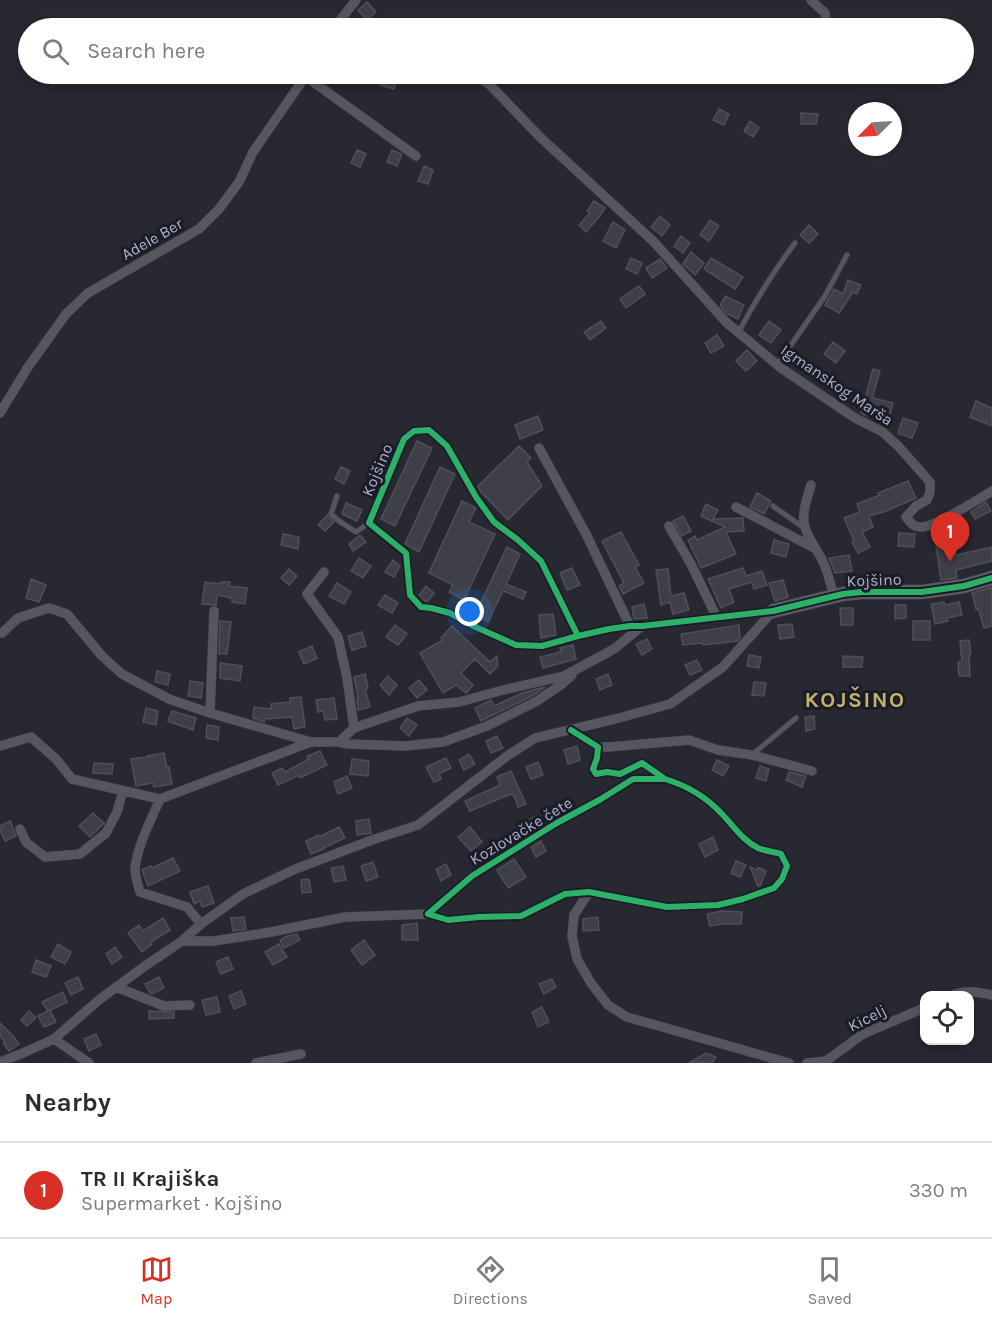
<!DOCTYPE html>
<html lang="en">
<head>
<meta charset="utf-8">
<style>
  :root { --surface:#fff; --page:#f2f2f3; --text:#2b2b33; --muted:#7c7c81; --line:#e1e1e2; --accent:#d93025 }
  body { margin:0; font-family:Karla,sans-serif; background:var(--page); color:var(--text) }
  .controls { position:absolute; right:18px; bottom:18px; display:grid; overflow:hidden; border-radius:12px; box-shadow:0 3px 9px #0003 }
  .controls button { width:54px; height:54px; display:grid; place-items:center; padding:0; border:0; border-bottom:2px solid var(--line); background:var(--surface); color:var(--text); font:30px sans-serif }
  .compass { position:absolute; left:848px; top:102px; width:54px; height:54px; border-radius:50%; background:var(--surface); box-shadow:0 3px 9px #0003; rotate:246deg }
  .you { position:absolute; left:470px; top:612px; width:21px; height:21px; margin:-15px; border:4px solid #fff; border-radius:50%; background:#1a73e8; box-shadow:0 0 0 9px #1a73e833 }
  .badge { display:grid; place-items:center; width:39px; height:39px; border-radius:50%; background:var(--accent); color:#fff; font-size:20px; font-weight:700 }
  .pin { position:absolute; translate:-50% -50px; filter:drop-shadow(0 2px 3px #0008) }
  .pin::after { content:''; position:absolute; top:32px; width:21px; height:18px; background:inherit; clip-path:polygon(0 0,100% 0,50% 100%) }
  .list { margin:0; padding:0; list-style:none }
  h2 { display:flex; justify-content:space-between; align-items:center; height:78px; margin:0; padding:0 24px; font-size:26px }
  h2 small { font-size:20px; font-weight:400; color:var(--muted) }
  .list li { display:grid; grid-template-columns:39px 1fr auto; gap:18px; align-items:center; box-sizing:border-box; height:96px; padding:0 24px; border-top:2px solid var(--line) }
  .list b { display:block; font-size:22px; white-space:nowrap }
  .list p { margin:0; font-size:20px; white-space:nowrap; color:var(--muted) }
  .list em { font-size:20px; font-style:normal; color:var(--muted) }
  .icon { flex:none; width:33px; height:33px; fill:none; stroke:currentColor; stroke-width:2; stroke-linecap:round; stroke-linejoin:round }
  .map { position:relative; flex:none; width:992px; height:1063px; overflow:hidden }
  .search { position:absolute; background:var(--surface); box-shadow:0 3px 9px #0003; left:18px; right:18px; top:18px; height:66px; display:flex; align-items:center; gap:15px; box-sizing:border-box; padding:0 21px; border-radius:33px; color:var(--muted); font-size:22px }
  .sheet { height:174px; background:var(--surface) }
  nav { display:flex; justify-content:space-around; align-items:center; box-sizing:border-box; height:84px; border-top:2px solid var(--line); background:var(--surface); font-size:16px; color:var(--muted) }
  nav a { display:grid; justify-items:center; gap:3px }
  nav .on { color:var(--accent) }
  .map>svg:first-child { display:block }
  .building { fill:#3f4047; stroke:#4e4f58; stroke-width:1.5 }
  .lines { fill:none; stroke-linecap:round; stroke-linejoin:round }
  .lane-casing { stroke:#42434a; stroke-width:6 }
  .street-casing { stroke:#42434a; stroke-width:10 }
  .secondary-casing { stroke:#42434a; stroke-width:15 }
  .lane { stroke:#56565f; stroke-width:4.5 }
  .street { stroke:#56565f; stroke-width:9 }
  .secondary { stroke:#5a5b64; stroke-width:14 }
  .cycleway-casing { stroke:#1b1c2a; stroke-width:10 }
  .cycleway { stroke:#2db169; stroke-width:6 }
  .labels { text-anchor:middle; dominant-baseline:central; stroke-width:6; stroke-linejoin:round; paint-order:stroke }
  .street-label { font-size:16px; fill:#b0b1c2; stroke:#1b1c2a }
  .district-label { font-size:22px; font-weight:bold; letter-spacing:1.5px; fill:#c5b268; stroke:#1b1c2a }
</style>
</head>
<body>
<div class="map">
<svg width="992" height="1063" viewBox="0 0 992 1063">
  <rect width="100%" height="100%" fill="#272830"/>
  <!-- building -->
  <path class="building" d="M367,2L376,12L369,18H365L358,10Z
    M384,74H398L394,89L380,85Z
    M719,109L729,114L724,125L713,120Z
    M801,113L818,114L816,124H801Z
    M750,121L759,128L753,137L744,131Z
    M357,150L366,154L360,167L351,163Z
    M392,150L402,154L397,166L387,162Z
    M424,166L433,170L428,184L418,181Z
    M594,201L605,208L599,217L586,232L579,225L590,213L587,211Z
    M660,216L670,225L662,236L651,227Z
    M710,220L719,226L709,241L700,235Z
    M613,222L625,230L616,248L603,241Z
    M809,225L818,234L809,243L800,235Z
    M681,236L690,243L683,253L674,246Z
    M691,252L704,263L695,275L683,264Z
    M631,258L642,263L637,274L626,269Z
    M711,258L743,277L735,289L704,269Z
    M660,259L667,268L652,278L646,268Z
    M848,280L861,285L857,294L853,292L839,313L825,305L834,289L843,294Z
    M639,286L645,294L626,308L620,299Z
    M725,296L744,305L738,319L727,314L720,306Z
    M601,321L606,328L590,340L584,332Z
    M769,321L781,330L771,343L759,335Z
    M717,335L724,346L711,353L705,343Z
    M833,342L845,351L836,363L824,354Z
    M747,350L757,361L746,371L736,361Z
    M873,369L880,371L873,396V398L893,403L889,418L874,414L875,411L869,409L867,416L861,413Z
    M976,401L992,408V426L970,417Z
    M538,416L543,430L520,439L515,425Z
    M903,418L918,423L912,438L898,433Z
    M417,441L432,448L395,526L381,519Z
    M519,446L531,458L527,462L542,486L508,520L481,492L478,486Z
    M341,467L350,471L344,484L335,479Z
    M440,467L455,474L419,552L405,544Z
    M908,481L916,498L886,511L869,516L873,527L862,532L870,547L858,553L852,542L854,541L844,518L860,512L857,504L880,495L878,493Z
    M757,493L771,501L764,514L750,507Z
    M462,501L476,508L469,522L495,534L464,600L449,592L453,585L429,573Z
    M986,502L991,511L975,519L971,512Z
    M346,503L362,510L357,521L342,514Z
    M706,504L718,510L713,519L743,518L744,531L726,532L736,554L701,568L688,540L695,536L697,540L725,527L701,516Z
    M327,515L334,522L325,531L318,525Z
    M683,516L691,531L682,536L673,521Z
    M621,532L639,565L635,567L644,583L623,594L619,586L624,583L602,541Z
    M899,533L915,534L914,547L898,546Z
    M283,534L299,537L298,549L281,545Z
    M360,535L366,542L353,551L349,544Z
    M774,540L789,544L786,557L771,553Z
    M954,543L956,555L992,547V561L956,570L957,578L941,580L936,546Z
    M507,547L520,554L506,584L526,592L523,599L503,591L488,622L475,615Z
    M849,555L852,571L835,573L829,558Z
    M359,558L371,566L363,578L351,571Z
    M393,560L400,566L394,577L385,572Z
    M572,568L580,585L567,590L560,573Z
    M743,568L746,576L762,571L767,585L754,589L752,582L729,589L734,602L721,608L708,579Z
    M289,569L297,576L289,585L281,578Z
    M668,569L671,596L684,593L689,610L673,614L670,602L661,605L656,570Z
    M31,579L46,585L39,602L26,598Z
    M783,580L788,597L775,601L769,583Z
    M205,582L221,584V582H230L229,586L247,588L245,604L232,602V598L217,595L216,605L202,604Z
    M337,583L351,592L344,604L329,596Z
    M426,586L434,593L428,601H425L419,595Z
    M992,587V626L984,628L978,608L976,609L972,593Z
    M385,595L398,603L392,613L378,605Z
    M944,602L945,605L959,602L962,615L947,618L948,621L935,624L931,604Z
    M644,604L647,618L634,619L632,607Z
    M895,605H906V618L895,619Z
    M840,608H853V625H841Z
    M553,614L556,635L541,638L539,615Z
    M220,621L231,622L227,654H219Z
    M913,621H930V640H913Z
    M792,624L794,637L780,639L778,625Z
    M395,625L407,634L398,645L386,637Z
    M739,625L740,637L738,641L703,645L702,643L683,645L681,634Z
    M452,626L490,662L497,656L498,666L490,674L475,659L461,673L473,685L466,693L456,685L443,693L420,653L443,640L441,638Z
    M362,632L366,646L352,650L348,636Z
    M647,639L652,649L642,655L636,644Z
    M969,640L971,654H969L970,676H959L958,662L962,661L960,641Z
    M573,645L576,659L543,668L540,657L561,652L560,648Z
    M312,646L317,658L304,664L299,652Z
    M749,655L761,657L759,668L747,666Z
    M843,656L863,657L862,667H843Z
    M697,660L702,670L690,675L685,665Z
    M220,663L242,666L240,681L220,678Z
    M157,671L170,674L168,685L155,682Z
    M365,674L368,688L365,689L370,707L358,710L357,699L358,698L354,677Z
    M608,674L612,685L600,690L596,679Z
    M388,676L397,685L389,695L380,685Z
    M419,680L427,690L417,698L409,688Z
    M190,681L203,683L201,698L188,696Z
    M754,682L766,683L764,696L752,695Z
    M545,687L534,695L481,721L475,708L491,700L494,706L522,693Z
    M301,697L305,727L294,729L292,717L265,719L264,722L253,718L254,707L271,709V704L290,702V698Z
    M334,698L337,719L325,720L323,711L318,712L316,700Z
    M146,708L158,711L156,725L143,722Z
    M172,711L196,718L193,730L168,721Z
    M814,716L815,729L806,731L805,717Z
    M407,718L417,725L409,736L400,728Z
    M207,725L219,727L218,740L206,738Z
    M497,736L503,748L491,753L486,741Z
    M577,746L580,760L568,764L564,750Z
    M320,751L327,765L300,778L299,775L278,785L272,773L282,768L285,772L309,759L307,756Z
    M164,753L167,768L169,767L172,784L154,787L153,783L136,786L131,759L147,757V756Z
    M469,754L475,764L464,770L459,760Z
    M446,758L451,768L439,774L441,779L434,782L426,767Z
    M352,759L369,761L368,776L350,774Z
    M717,760L729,766L723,776L712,770Z
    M538,762L543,775L531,779L526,767Z
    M94,763L113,764L112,774L93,773Z
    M760,766L769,769L766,781L756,778Z
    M511,771L526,804L518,807L514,796L511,794L470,811L465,801L500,785L497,777Z
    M789,772L806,776L802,787L786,780Z
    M347,776L352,788L338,794L334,782Z
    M93,813L104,823L90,837L79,826Z
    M536,816L541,825L520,838L515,827Z
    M369,819L371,833L357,835L356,821Z
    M10,821L16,836L5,841L0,830V826Z
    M339,827L345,838L323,848L324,849L311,854L306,841L318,835L319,837Z
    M470,827L482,842L471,851L458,837Z
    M713,837L718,850L705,857L699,844Z
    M541,841L546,851L536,857L531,847Z
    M173,858L180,871L148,886L142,870L151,866L152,868Z
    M514,859L526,877L508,888L497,870Z
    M736,861L746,865L740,877L731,873Z
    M373,862L378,877L366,881L361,866Z
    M446,864L451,875L441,881L436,869Z
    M343,866L346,880L334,882L331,868Z
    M750,867L757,870L758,867L766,871L760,886H758Z
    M309,879L311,892L302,893L301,880Z
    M208,886L214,903L202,907L200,901L194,904L190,892Z
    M721,911L742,912L741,924H723L710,926L707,914Z
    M244,917L246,929L233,931L231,918Z
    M598,917L599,930L583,931V919Z
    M163,918L170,930L151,942L152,944L142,952L128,933L139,925L143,931Z
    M417,923L418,940H402V925Z
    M297,934L300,940L284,948L280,940L287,936Z
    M364,940L375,955L362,965L351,950Z
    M58,944L71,952L65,964L51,957Z
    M279,944L287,957L273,965L265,952Z
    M115,947L122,957L112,964L106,954Z
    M228,957L233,969L221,974L216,962Z
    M36,960L51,966L46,977L32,972Z
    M78,977L83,989L71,995L65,983Z
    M159,977L164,988L152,994L150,993L145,984Z
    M552,979L556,987L544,994L539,984Z
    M241,991L246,1004L234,1009L229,996Z
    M63,992L67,1002L48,1011L42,1002Z
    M217,997L220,1012L206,1015L202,1000Z
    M542,1007L549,1022L538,1027L532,1012Z
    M50,1010L56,1022L44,1027L38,1016Z
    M29,1011L36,1018L27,1026L21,1020Z
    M149,1011L174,1012V1018L149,1019Z
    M0,1023L14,1037L19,1044L9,1051L3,1043L5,1042L0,1036Z
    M96,1034L101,1045L89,1051L84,1039Z
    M706,1053L716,1057L712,1063H689Z"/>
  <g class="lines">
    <defs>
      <path id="lane" d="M738,333C755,301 773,272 795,243
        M777,365L825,296L847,255
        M337,496L331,514L339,521L356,532L369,523
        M773,506L804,528
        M752,755L796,718"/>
      <path id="street" d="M811,0L825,13L827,28
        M339,21L389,28
        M334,28L356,0
        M473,74L489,84L540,137L654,242L726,322L781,368L855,418L883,432L899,447L930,482V492L927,500L916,506L906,517C910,522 913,527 921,527C933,528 979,499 992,491
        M305,76L416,156
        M0,413L28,367L66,314L88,293L199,229L219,209L239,182L253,152L307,74
        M539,448L586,534L630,626
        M811,485C800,521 800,523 820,556C827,567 830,583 834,596
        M736,507L814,548
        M669,526L691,564L717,618
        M324,572L307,594L338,637L347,678L354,728
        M214,611L210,713L311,742
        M2,633L18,618L49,608L67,614L102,656L122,674L169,699L210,713
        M578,636L541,561L518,540L494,522L476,497L447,446L429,430L414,431L404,439L369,523L406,553L410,595L421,607L431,608L450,613L471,625L516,645L542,646L578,636L609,629L630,626H642L773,611
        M571,730L598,747L597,758L593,769L596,774L607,772L620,774L642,763L665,779H633L601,799L555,824L472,876L428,914L448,920L479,917L521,916L565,894L589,892L667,907L718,905L743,899L774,888L782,879L787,866L781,854C774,852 765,851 758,848C742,840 733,825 721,813C706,797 685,785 665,779
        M339,742L348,744L405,746L443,742L487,726L537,701L562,684L572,675
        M0,746L31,737L56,759L72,779L160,799L311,742H339L354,728L418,706L459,702L507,689L564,676L614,649L642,626
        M598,747H608L689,740L718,750L752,755L812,771
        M160,799C151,820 138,844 135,868C135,876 138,885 140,892L187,907L201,924
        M20,829L26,842L45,857L80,854L106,833L117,812L123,791
        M589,892L574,915L572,936L577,959L591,983L608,1005L627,1017L789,1063
        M182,941H214L271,932L345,917L428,914
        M116,987L164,1006L190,1005
        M951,996C965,989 977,992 992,995
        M54,1039L89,1063
        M0,1062L23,1053L54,1039L100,999L145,966L182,941L201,924L243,894L293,870L372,840L418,825L507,756L535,738L615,719L670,704L723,667L773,611
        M256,1063L301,1054
        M807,1063L826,1061L863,1034L924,1008"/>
      <path id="secondary" d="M773,611L843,594L861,592H922L964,586L992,578"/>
    </defs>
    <!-- lane casing -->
    <use href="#lane" class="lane-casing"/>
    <!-- street casing -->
    <use href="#street" class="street-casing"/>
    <!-- secondary casing -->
    <use href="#secondary" class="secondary-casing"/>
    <!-- lane -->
    <use href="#lane" class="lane"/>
    <!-- street -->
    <use href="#street" class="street"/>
    <!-- secondary -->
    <use href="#secondary" class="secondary"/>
    <defs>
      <path id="cycleway" d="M578,636L541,561L518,540L494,522L476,497L447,446L429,430L414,431L404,439L369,523L406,553L410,595L421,607L431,608L450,613L471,625L516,645L542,646L578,636L609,629L630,626H642L773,611L843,594L861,592H922L964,586L992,578
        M571,730L598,747L597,758L593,769L596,774L607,772L620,774L642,763L665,779H633L601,799L555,824L472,876L428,914L448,920L479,917L521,916L565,894L589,892L667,907L718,905L743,899L774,888L782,879L787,866L781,854C774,852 765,851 758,848C742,840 733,825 721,813C706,797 685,785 665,779"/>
    </defs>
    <!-- cycleway casing -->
    <use href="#cycleway" class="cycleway-casing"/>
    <!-- cycleway -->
    <use href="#cycleway" class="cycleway"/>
  </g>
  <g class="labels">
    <!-- street labels -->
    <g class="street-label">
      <text transform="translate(152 239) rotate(-30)">Adele Ber</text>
      <text transform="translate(837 385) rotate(34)">Igmanskog Marša</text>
      <text transform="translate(377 470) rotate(-67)">Kojšino</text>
      <text transform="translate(874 580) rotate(-2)">Kojšino</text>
      <text transform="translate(521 831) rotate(-31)">Kozlovačke čete</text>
      <text transform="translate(867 1018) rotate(-27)">Kicelj</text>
    </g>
    <!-- district labels -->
    <g class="district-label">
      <text x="855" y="700">KOJŠINO</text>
    </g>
  </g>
</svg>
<div class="controls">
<button><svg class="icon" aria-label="locate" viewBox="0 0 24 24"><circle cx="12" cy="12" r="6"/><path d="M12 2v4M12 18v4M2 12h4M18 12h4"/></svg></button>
</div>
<svg class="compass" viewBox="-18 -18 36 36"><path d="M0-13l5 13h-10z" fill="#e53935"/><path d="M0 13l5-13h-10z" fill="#7c7c81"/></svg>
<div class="you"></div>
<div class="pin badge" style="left:950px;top:562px">1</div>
<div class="search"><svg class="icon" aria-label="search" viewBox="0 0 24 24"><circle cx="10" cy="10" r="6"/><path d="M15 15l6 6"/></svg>Search here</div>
</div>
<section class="sheet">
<h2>Nearby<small></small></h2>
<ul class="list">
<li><span class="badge">1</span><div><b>TR II Krajiška</b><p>Supermarket · Kojšino</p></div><em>330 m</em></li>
</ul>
</section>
<nav>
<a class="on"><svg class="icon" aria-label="map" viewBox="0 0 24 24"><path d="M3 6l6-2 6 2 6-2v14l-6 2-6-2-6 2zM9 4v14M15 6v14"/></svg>Map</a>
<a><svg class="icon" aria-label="directions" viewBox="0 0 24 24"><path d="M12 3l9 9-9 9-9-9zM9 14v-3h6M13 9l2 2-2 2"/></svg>Directions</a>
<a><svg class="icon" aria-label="saved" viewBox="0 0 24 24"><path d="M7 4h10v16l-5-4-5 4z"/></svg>Saved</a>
</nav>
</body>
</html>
